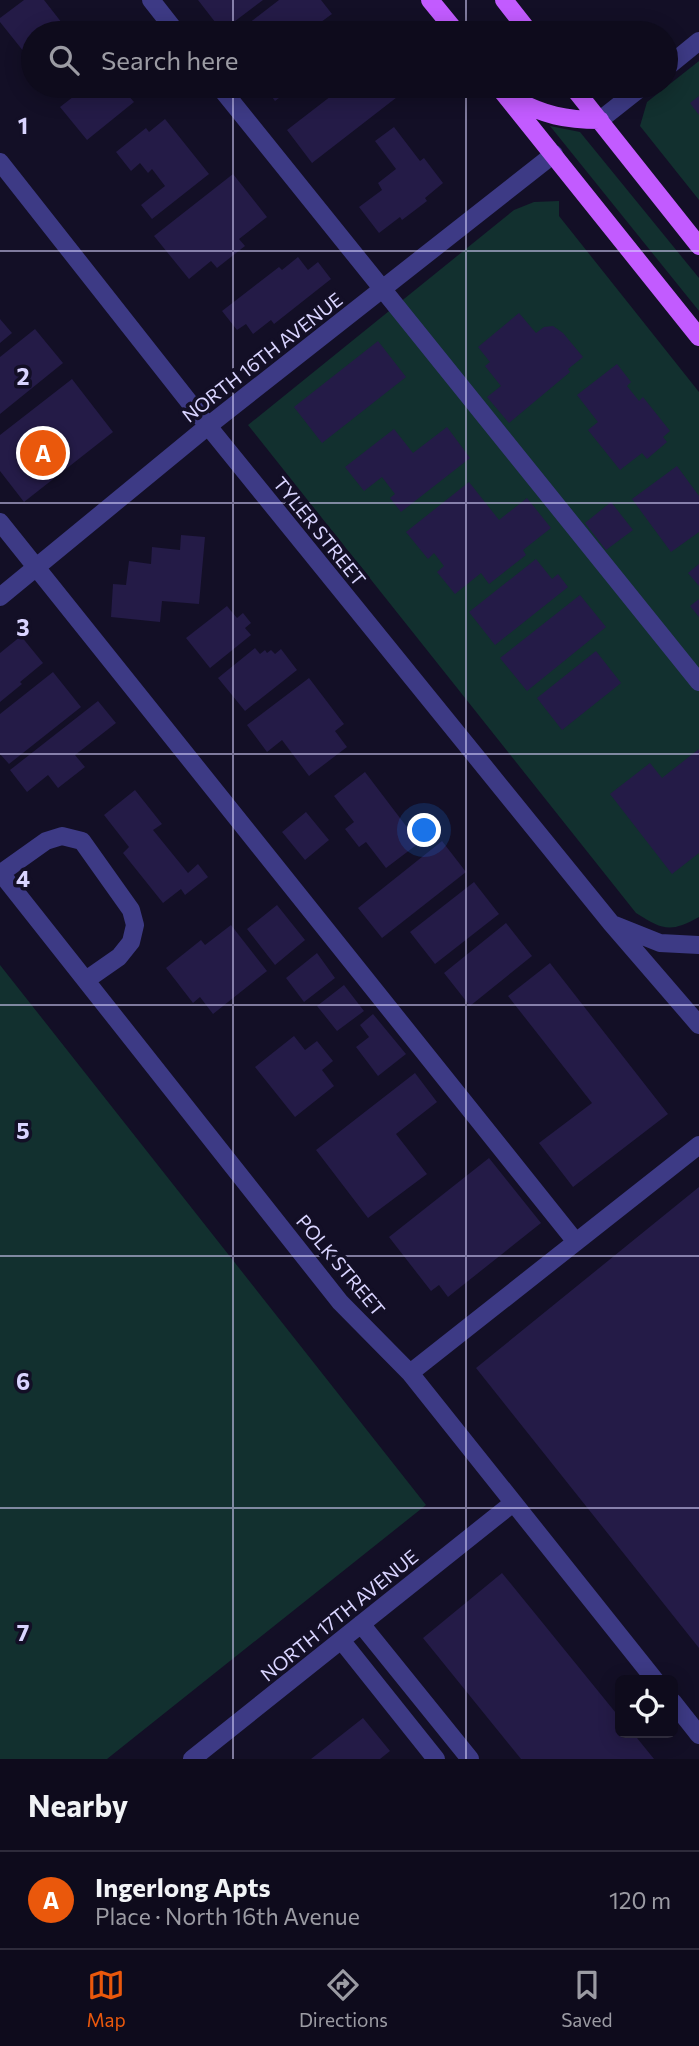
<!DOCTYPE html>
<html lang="en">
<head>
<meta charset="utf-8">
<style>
  :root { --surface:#0e0b1c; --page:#171425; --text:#f1f3f6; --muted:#9b9ba3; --line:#2e2b3b; --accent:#ea580c }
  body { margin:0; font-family:Commissioner,sans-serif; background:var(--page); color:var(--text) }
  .controls { position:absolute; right:21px; bottom:21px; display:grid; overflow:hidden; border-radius:10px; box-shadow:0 4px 18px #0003 }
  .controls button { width:63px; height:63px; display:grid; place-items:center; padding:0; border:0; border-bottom:2px solid var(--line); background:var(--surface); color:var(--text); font:35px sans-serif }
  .you { position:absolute; left:425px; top:831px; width:24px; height:24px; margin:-18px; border:5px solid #fff; border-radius:50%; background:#1a73e8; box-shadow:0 0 0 10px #1a73e833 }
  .badge { display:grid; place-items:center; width:46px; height:46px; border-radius:50%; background:var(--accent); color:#fff; font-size:23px; font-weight:700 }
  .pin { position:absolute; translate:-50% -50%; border:4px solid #fff; box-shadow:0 2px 7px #0006 }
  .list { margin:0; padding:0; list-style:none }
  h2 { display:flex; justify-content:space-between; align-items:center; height:91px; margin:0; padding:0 28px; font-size:30px }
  h2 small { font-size:23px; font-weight:400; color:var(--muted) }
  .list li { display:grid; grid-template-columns:46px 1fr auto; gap:21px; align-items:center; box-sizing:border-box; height:98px; padding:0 28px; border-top:2px solid var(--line) }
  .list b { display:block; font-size:26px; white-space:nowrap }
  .list p { margin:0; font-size:23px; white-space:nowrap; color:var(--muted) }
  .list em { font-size:23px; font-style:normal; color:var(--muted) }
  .icon { flex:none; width:38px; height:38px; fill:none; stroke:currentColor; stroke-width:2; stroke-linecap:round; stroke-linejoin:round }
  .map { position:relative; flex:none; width:699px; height:1759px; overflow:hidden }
  .search { position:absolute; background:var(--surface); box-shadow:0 4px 18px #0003; left:21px; right:21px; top:21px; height:77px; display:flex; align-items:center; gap:18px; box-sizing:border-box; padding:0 24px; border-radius:38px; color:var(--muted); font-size:26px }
  .sheet { height:189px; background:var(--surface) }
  nav { display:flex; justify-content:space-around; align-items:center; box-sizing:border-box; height:98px; border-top:2px solid var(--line); background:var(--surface); font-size:19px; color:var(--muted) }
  nav a { display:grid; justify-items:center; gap:4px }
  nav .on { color:var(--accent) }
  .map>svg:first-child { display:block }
  .green { fill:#12302f }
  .building { fill:#241b47 }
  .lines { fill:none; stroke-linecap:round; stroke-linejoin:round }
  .minor { stroke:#3d3a85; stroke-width:18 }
  .major { stroke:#c25bff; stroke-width:18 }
  .grid { fill:none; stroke:#d9d4ff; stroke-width:2; stroke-opacity:0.55 }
  .labels { text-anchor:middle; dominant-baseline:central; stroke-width:7; stroke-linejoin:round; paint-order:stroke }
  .street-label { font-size:19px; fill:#d9d4ff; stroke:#130f26 }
  .grid-label { font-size:23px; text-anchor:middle; font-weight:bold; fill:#d9d4ff; stroke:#130f26; stroke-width:7; stroke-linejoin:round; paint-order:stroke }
</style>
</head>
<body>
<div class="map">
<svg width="699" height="1759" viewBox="0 0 699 1759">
  <rect width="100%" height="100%" fill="#130f26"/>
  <!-- green -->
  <path class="green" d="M699,61V200L640,126L647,102Z
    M550,126L580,132L699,278V311Z
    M559,201V216L699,392V917C670,933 663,930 636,913L248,425L514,210L534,202Z
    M0,965L426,1505L107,1759H0Z"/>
  <!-- building -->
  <path class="building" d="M24,0H44L62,23L49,33H33V45L24,52L0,22V18Z
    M198,0H263L222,31Z
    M279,0H321L332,14L306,33H236Z
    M87,86H120L134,102L87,140L60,107Z
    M264,86H295L275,101Z
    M311,86H328L317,94Z
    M344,86H394L401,94L312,163L287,130Z
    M699,96V115L690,103Z
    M165,119L209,174L152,219L141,205L165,186L152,169L148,173L140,163L131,171L116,152L146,128L149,132Z
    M394,127L420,161L424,158L443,183L425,198L427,201L402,220L400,217L379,233L359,207L382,190L378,183L396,169L375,141Z
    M233,174L267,217L239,239L245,246L217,268L211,261L189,279L154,236Z
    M298,257L308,270L318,262L331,279L274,324L271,320L253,334L246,324L237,330L222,311L279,267L282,270Z
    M519,313L536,333L544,327L553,326L563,333L583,357L568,369L570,372L509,423L487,397L501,386L485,366L490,362L478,347Z
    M0,319L12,333L0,343Z
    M35,329L63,363L0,414V357Z
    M378,341L406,377L322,443L294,407Z
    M617,364L631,382L627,386L639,401L643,397L670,431L663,437L667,442L647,459L642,453L620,470L588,430L598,422L577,395Z
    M72,379L113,432L24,502L0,471V435Z
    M447,427L470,458L401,512L390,498L395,494L382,477L364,491L345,467L394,429L413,453Z
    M677,466L699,496V532L671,552L632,499Z
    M469,482L499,520L527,498L551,528L523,550L526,555L489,584L481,573L455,594L437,572L444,566L434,553L428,559L406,532Z
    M611,502L633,530L606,550L585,523Z
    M181,535L205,537L199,604L162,601L160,622L111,617L113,584L126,585L129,561L151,564L152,547L180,550Z
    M536,559L552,579L558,574L568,587L495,645L469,612Z
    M699,564V586L688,573Z
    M580,595L606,627L527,691L500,658Z
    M699,599V617L690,606Z
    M227,606L237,618L243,613L251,623L245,628L251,635L210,668L186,638Z
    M21,636L43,663L20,682L22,684L0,702V653Z
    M255,648L260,654L265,650L267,653L271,650L275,654L281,649L297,670L245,711L218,678Z
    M596,651L621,683L562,730L537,698Z
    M53,672L81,707L9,764L0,754V714Z
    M309,678L344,724L335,731L347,747L309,776L282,740L267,752L247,725Z
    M98,701L116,723L75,755L85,767L58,788L48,775L27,792L10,770Z
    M699,749V853L672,874L610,794L650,763L662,778Z
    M365,772L419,843L386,868L366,842L359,847L345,829L354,822L334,796Z
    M135,790L162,824L153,830L188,873L198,864L208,877L185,895L181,889L163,903L123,853L129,847L104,815Z
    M306,812L329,840L305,860L282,832Z
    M442,841L466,872L382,938L358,908Z
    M474,882L499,914L435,964L410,932Z
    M277,905L305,940L275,965L247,929Z
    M506,923L532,956L470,1006L444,973Z
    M231,925L267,971L213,1014L200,997L193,1003L166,968L201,940L205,945Z
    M317,953L335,978L304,1002L286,978Z
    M550,963L668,1114L573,1187L539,1143L592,1103L508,996Z
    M344,985L364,1011L337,1031L317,1006Z
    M373,1014L406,1054L378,1076L356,1047L369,1037L360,1025Z
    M294,1036L305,1050L317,1041L333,1061L322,1070L334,1086L295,1117L255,1067Z
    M415,1073L437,1102L396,1134L427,1174L368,1218L316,1150Z
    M489,1158L541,1223L448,1297L439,1285L431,1291L389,1237Z
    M699,1187V1648L476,1368Z
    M502,1573L620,1718V1733H633L654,1759H521L423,1638Z
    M363,1718L390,1751L380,1759H311Z"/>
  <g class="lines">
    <!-- minor -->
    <path class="minor" d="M151,0L177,33
      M666,68L699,41
      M219,86L699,682
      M600,120L643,86
      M0,162L208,426L611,923L699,1025
      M0,522L576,1242
      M0,597L208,426L554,154
      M0,872L340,1302L410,1373L655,1680
      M1,873L46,841L62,836L82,841L131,910L135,925L131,942L119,957L86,980
      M615,925L660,943L699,945
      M410,1373L699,1145
      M361,1624L470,1759
      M341,1640L436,1759
      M673,1702L699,1735
      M192,1759L513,1503"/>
    <!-- major -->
    <path class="major" d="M430,0L457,33
      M504,0L530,33
      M498,86L699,337
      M572,86L699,246
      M513,99C545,115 564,120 600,120"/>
  </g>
  <!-- grid -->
  <path class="grid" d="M233,0V33M466,0V33M233,86V1759M466,86V1759M0,251H699M0,503H699M0,754H699M0,1005H699M0,1256H699M0,1508H699"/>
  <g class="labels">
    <!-- street labels -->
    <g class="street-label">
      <text transform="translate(262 357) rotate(-38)">NORTH 16TH AVENUE</text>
      <text transform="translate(320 531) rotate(51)">TYLER STREET</text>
      <text transform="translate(341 1265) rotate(50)">POLK STREET</text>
      <text transform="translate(339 1615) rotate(-39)">NORTH 17TH AVENUE</text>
    </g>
  </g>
  <g class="grid-label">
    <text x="23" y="134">1</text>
    <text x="23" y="385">2</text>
    <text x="23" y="636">3</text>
    <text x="23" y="887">4</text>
    <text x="23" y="1139">5</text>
    <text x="23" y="1390">6</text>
    <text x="23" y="1641">7</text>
  </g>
</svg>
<div class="controls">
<button><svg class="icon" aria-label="locate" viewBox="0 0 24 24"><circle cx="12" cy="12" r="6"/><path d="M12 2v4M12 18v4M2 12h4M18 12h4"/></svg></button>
</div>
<div class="you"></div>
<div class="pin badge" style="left:43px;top:453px">A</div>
<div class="search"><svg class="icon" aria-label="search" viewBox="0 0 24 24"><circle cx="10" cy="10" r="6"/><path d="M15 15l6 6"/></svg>Search here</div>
</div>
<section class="sheet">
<h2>Nearby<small></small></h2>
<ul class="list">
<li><span class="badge">A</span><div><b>Ingerlong Apts</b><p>Place · North 16th Avenue</p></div><em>120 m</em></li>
</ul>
</section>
<nav>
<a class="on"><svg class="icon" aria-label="map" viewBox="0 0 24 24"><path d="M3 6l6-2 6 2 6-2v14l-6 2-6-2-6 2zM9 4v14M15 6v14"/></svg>Map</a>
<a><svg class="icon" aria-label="directions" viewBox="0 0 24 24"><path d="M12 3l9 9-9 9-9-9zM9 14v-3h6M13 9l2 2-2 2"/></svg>Directions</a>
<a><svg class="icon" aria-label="saved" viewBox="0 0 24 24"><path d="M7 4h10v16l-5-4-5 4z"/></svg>Saved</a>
</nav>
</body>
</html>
